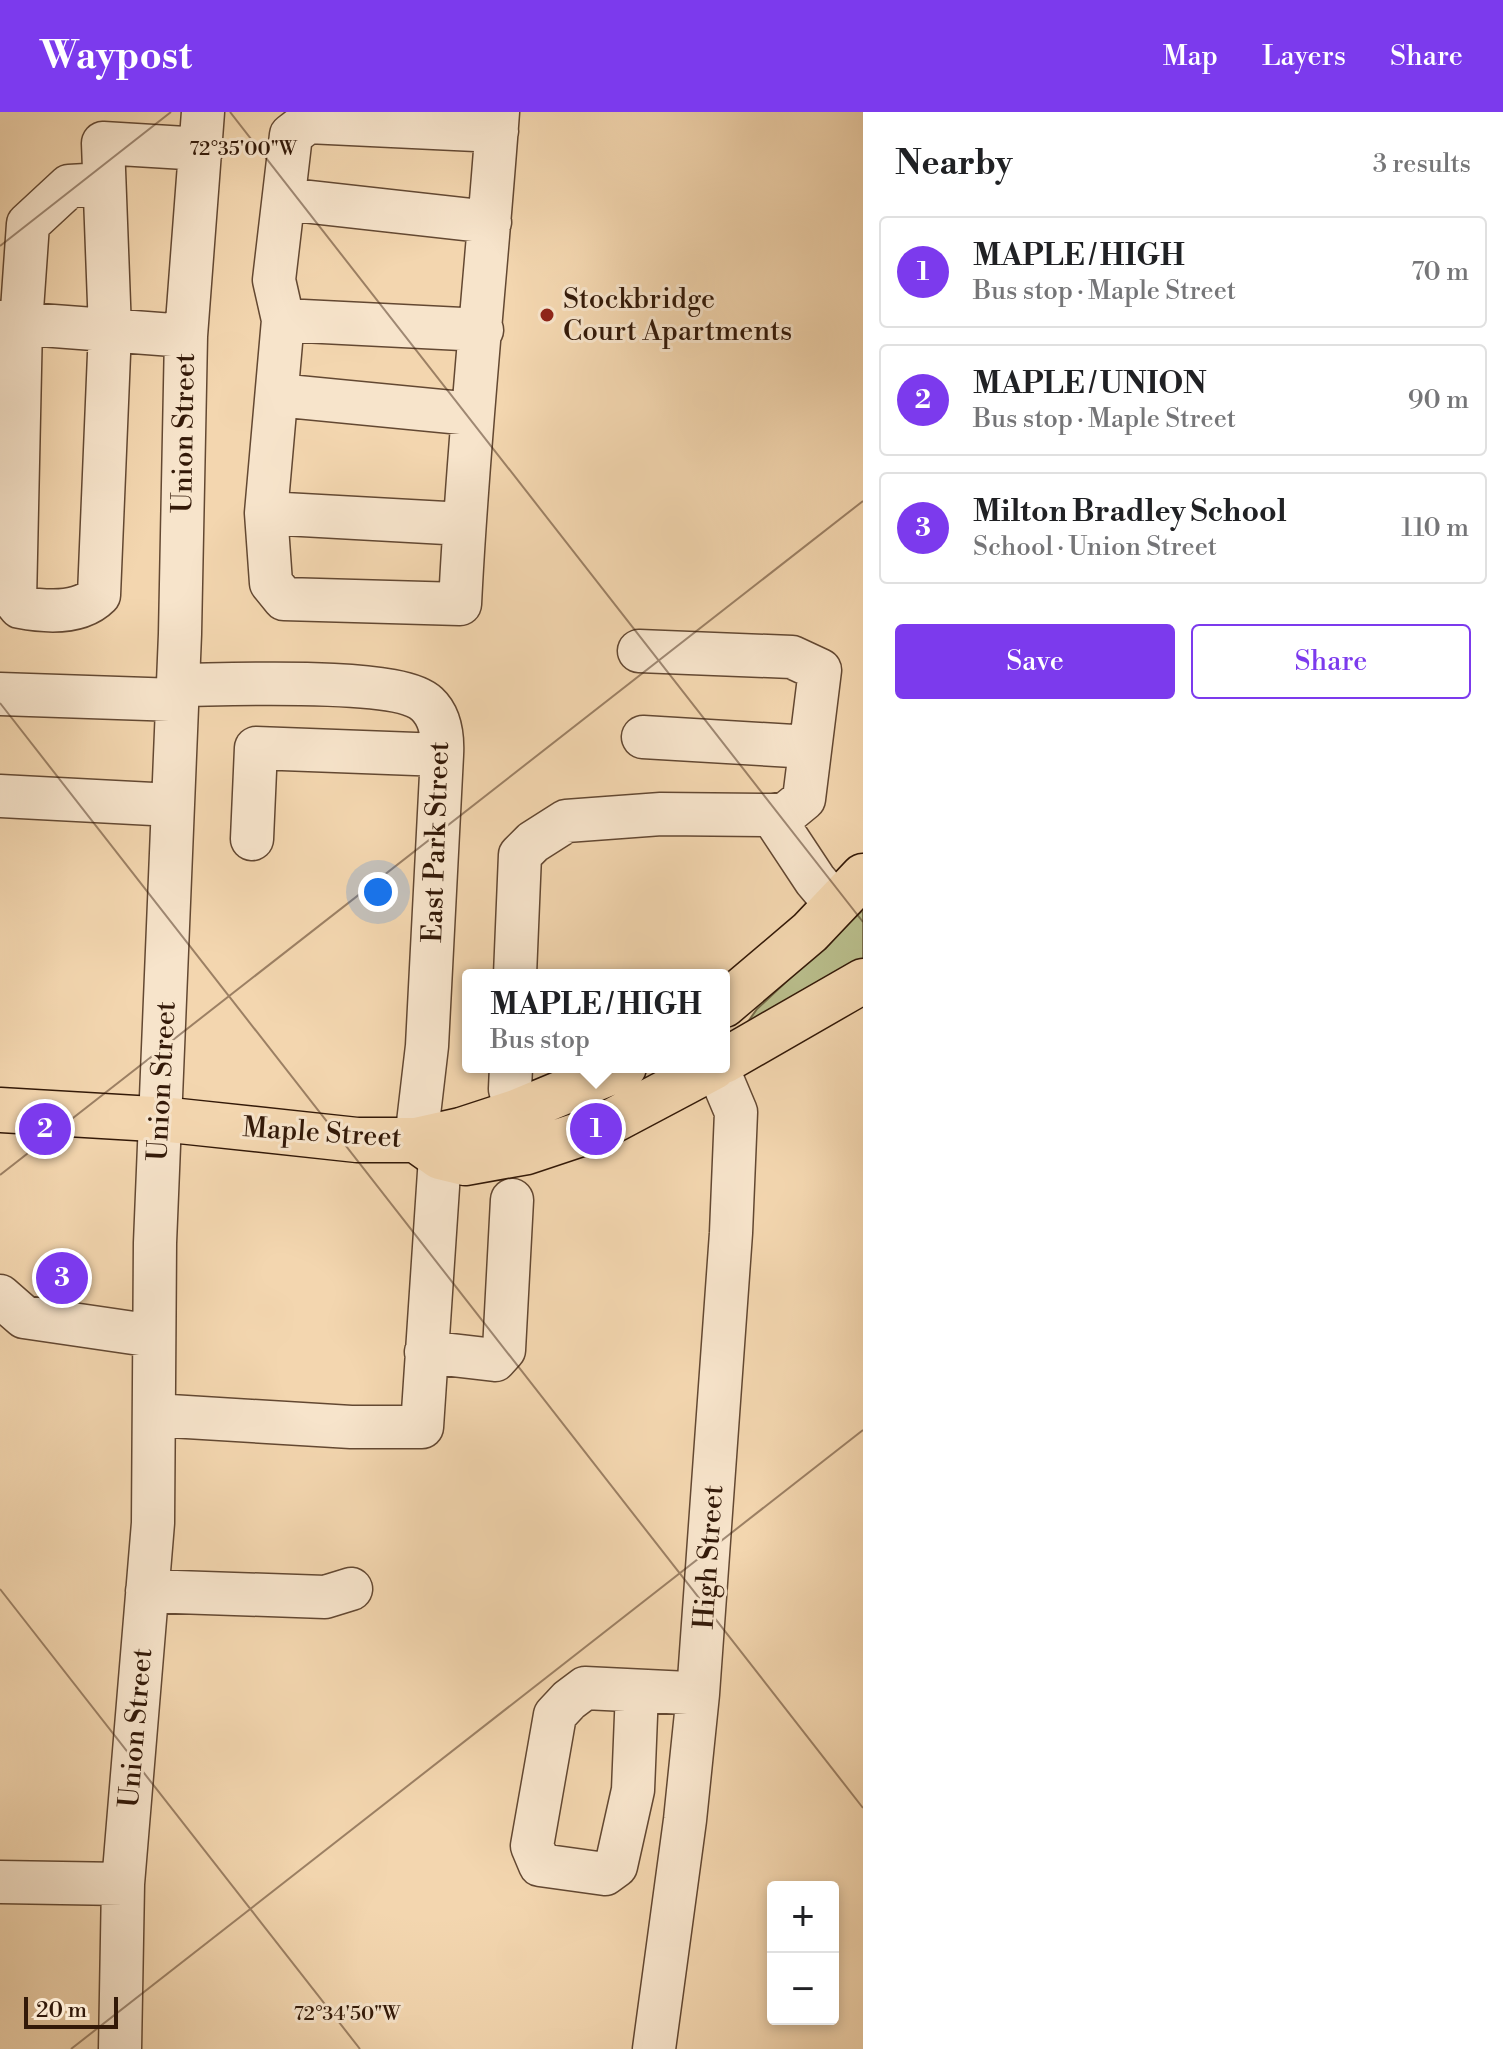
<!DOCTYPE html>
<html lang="en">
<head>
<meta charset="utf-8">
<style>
  :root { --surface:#fff; --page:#f6f6f6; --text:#202124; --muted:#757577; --line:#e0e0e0; --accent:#7c3aed }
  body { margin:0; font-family:"Libre Bodoni",serif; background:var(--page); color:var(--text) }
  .controls { position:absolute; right:24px; bottom:24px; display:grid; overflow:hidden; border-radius:8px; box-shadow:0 4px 12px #0003 }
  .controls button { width:72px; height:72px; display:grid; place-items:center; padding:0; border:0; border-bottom:2px solid var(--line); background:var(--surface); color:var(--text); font:40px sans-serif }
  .scale { position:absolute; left:24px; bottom:20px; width:94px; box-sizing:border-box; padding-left:8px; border:4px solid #331908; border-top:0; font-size:22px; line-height:28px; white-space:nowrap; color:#331908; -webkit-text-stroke:6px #f7e4cb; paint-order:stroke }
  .you { position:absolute; left:378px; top:780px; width:28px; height:28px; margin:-20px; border:6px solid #fff; border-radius:50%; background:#1a73e8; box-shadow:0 0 0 12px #1a73e833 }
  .badge { display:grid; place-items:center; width:52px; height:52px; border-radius:50%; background:var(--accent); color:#fff; font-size:26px; font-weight:700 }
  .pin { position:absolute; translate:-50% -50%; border:4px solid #fff; box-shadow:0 2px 8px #0006 }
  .popup { position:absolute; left:462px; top:857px; width:268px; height:104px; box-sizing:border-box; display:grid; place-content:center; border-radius:8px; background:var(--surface); filter:drop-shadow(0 2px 6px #0005); font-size:26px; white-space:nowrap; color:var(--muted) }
  .popup b { font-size:30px; color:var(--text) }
  .popup::after { content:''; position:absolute; left:50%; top:100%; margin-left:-16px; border:16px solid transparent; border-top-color:var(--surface) }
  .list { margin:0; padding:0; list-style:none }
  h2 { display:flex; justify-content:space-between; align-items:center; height:104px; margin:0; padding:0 32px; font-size:34px }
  h2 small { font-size:26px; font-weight:400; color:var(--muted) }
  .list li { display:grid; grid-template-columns:52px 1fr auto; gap:24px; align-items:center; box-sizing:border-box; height:112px; margin:0 16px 16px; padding:0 16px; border:2px solid var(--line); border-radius:8px }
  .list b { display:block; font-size:30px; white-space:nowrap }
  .list p { margin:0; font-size:26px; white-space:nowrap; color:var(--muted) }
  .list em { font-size:26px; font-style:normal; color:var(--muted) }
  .actions { display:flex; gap:16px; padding:24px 32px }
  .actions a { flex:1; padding:18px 0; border:2px solid var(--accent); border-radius:8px; text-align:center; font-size:28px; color:var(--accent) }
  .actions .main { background:var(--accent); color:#fff }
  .map { position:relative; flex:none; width:863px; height:1937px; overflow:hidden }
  header { display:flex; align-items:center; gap:48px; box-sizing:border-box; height:112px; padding:0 40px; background:var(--accent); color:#fff }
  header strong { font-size:38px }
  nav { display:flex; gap:44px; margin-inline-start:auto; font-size:28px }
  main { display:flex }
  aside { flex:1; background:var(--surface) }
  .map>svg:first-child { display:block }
  .green { fill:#b9be8c; stroke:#766c4a; stroke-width:2 }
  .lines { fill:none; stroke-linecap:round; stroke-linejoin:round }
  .minor-casing { stroke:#634832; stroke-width:45 }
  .major-casing { stroke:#331908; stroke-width:47 }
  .minor { stroke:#f7e4cb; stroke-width:42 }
  .major { stroke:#f3d6af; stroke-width:44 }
  .ticks { fill:none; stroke:#331908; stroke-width:2; stroke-opacity:0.45 }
  .poi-dot { fill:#8f2418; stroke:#f7e4cb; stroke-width:3 }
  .labels { text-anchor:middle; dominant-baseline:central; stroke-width:6; stroke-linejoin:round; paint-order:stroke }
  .poi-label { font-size:28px; fill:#331908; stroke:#f7e4cb; text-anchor:start }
  .street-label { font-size:28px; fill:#331908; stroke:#f7e4cb }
  .ticks-label { font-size:20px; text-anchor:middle; fill:#331908; stroke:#f7e4cb; stroke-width:6; stroke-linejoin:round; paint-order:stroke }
</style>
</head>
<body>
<header>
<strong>Waypost</strong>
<nav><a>Map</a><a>Layers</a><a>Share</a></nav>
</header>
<main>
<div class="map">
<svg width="863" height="1937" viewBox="0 0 863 1937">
  <rect width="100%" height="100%" fill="#f3d6af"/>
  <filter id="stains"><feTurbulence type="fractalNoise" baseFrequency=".0025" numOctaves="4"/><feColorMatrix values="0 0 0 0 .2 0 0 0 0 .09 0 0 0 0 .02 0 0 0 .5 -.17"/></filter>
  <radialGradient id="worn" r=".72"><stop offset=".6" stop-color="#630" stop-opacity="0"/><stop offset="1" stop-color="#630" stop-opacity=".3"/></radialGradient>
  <!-- green -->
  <path class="green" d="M863,798V846L745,914L757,897Z"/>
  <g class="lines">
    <defs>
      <path id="minor" d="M497,19L308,10L291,23L274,168L283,208L266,401L271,471L284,487L460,492C468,328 486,164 498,0
        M104,72L69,74L28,112L21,212L15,489L20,495C46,500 80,502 99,483L110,218L103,31L202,37
        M284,87L490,110
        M283,208L482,218
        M0,210L186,224
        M277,283L472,302
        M266,401L464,412
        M178,573C224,573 398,564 427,592C441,605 443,625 442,643L427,934L416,1028
        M0,582L177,588
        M643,625L810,635
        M0,684L172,693
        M772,703L815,768L836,793
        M252,727L256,636L442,643
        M515,863L520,743L533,730L566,709L661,702L772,703L787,701L804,687L820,558L792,545L639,539
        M511,955L510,977L516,1000
        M0,1184L24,1205L154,1224
        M426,1240L495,1248L504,1238L512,1088
        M154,1303L351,1315H422L440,1045
        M147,1479L325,1485L351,1477
        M637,1579L633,1678L616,1754L605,1762L540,1753L532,1734L555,1603L569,1588L585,1576L688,1581L698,1582
        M0,1770L123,1772
        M120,1937L123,1772L153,1411L155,1131L180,522L186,224L203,0
        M654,1937L685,1708L698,1582L731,1121L736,1000L717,955"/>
      <path id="major" d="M724,893L810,820L863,764
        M724,949L863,869
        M0,998L170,1008L357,1028H416L461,1018L516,1000L624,955
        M416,1028L440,1045L465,1051L527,1040L599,1016L714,955"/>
    </defs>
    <!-- minor casing -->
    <use href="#minor" class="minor-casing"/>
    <!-- major casing -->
    <use href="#major" class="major-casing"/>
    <!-- minor -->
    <use href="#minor" class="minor"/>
    <!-- major -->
    <use href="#major" class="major"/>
  </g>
  <!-- ticks -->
  <path class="ticks" d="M230,0L863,810M0,134L171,0M0,591L863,1696M0,1063L863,389M0,1477L360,1937M71,1937L863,1318"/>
  <!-- markers -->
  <circle class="poi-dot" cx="547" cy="203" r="8"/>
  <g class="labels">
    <!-- poi labels -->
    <g class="poi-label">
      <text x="563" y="187">Stockbridge<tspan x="563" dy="32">Court Apartments</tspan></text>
    </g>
    <!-- street labels -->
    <g class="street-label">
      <text transform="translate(184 321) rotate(-89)">Union Street</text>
      <text transform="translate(436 730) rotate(-88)">East Park Street</text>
      <text transform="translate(162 969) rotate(-87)">Union Street</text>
      <text transform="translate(322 1021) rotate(4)">Maple Street</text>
      <text transform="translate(709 1445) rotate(-86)">High Street</text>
      <text transform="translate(136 1616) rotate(-85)">Union Street</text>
    </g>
  </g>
  <g class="ticks-label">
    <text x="243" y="43">72°35'00"W</text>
    <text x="347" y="1908">72°34'50"W</text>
  </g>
  <rect width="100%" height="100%" filter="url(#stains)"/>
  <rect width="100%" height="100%" fill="url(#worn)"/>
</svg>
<div class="controls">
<button>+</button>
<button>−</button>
</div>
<div class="scale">20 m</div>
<div class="you"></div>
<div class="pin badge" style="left:596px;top:1017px">1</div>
<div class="popup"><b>MAPLE / HIGH</b>Bus stop</div>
<div class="pin badge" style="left:45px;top:1017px">2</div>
<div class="pin badge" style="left:62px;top:1166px">3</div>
</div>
<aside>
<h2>Nearby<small>3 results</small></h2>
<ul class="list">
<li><span class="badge">1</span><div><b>MAPLE / HIGH</b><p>Bus stop · Maple Street</p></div><em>70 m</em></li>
<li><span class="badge">2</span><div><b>MAPLE / UNION</b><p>Bus stop · Maple Street</p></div><em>90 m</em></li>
<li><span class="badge">3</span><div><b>Milton Bradley School</b><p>School · Union Street</p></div><em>110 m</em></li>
</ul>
<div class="actions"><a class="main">Save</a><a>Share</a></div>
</aside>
</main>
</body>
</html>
